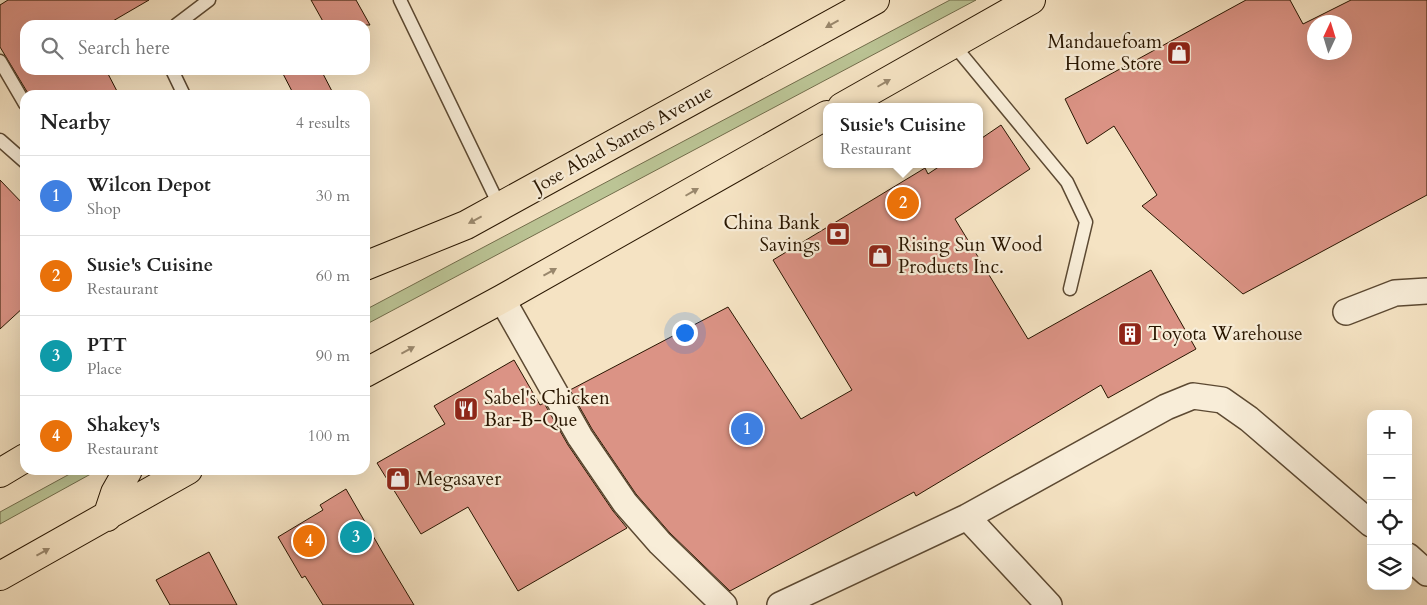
<!DOCTYPE html>
<html lang="en">
<head>
<meta charset="utf-8">
<style>
  :root { --surface:#fff; --page:#f6f6f6; --text:#222; --muted:#767676; --line:#e0e0e0; --accent:#8f2418 }
  body { margin:0; font-family:Cardo,serif; background:var(--page); color:var(--text) }
  .controls { position:absolute; right:15px; bottom:15px; display:grid; overflow:hidden; border-radius:10px; box-shadow:0 5px 20px #0002 }
  .controls button { width:45px; height:45px; display:grid; place-items:center; padding:0; border:0; border-bottom:1px solid var(--line); background:var(--surface); color:var(--text); font:25px sans-serif }
  .compass { position:absolute; left:1307px; top:15px; width:45px; height:45px; border-radius:50%; background:var(--surface); box-shadow:0 5px 20px #0002; rotate:4deg }
  .you { position:absolute; left:684px; top:332px; width:18px; height:18px; margin:-12px; border:4px solid #fff; border-radius:50%; background:#1a73e8; box-shadow:0 0 0 8px #1a73e833 }
  .badge { display:grid; place-items:center; width:32px; height:32px; border-radius:50%; background:var(--accent); color:#fff; font-size:16px; font-weight:700 }
  .pin { position:absolute; translate:-50% -50%; border:2px solid #fff; box-shadow:0 1px 5px #0006 }
  .popup { position:absolute; left:823px; top:103px; width:160px; height:65px; box-sizing:border-box; display:grid; place-content:center; border-radius:10px; background:var(--surface); filter:drop-shadow(0 1px 4px #0005); font-size:16px; white-space:nowrap; color:var(--muted) }
  .popup b { font-size:19px; color:var(--text) }
  .popup::after { content:''; position:absolute; left:50%; top:100%; margin-left:-10px; border:10px solid transparent; border-top-color:var(--surface) }
  .list { margin:0; padding:0; list-style:none }
  h2 { display:flex; justify-content:space-between; align-items:center; height:65px; margin:0; padding:0 20px; font-size:21px }
  h2 small { font-size:16px; font-weight:400; color:var(--muted) }
  .list li { display:grid; grid-template-columns:32px 1fr auto; gap:15px; align-items:center; box-sizing:border-box; height:80px; padding:0 20px; border-top:1px solid var(--line) }
  .list b { display:block; font-size:19px; white-space:nowrap }
  .list p { margin:0; font-size:16px; white-space:nowrap; color:var(--muted) }
  .list em { font-size:16px; font-style:normal; color:var(--muted) }
  .icon { flex:none; width:28px; height:28px; fill:none; stroke:currentColor; stroke-width:2; stroke-linecap:round; stroke-linejoin:round }
  .map { position:relative; flex:none; width:1427px; height:605px; overflow:hidden }
  .search { position:absolute; background:var(--surface); box-shadow:0 5px 20px #0002; left:20px; top:20px; width:350px; height:55px; display:flex; align-items:center; gap:12px; box-sizing:border-box; padding:0 18px; border-radius:15px; color:var(--muted); font-size:19px }
  .panel { position:absolute; background:var(--surface); box-shadow:0 5px 20px #0002; left:20px; top:90px; width:350px; height:385px; border-radius:15px }
  .map>svg:first-child { display:block }
  .green { fill:#bbc495; stroke:#726d4b }
  .building { fill:#db9385; stroke:#291601; fill-rule:evenodd }
  .lines { fill:none; stroke-linecap:round; stroke-linejoin:round }
  .lane-casing { stroke:#5c4932; stroke-width:15 }
  .street-casing { stroke:#5c4932; stroke-width:28 }
  .highway-casing { stroke:#291601; stroke-width:30 }
  .lane { stroke:#f8edd8; stroke-width:12 }
  .street { stroke:#f8edd8; stroke-width:25 }
  .highway { stroke:#f5e3c3; stroke-width:28 }
  .oneway { fill:#99876c }
  .labels { text-anchor:middle; dominant-baseline:central; stroke-width:4.5; stroke-linejoin:round; paint-order:stroke }
  .poi-label { font-size:19px; fill:#291601; stroke:#f8edd8; text-anchor:start }
  .street-label { font-size:19px; fill:#291601; stroke:#f8edd8 }
</style>
</head>
<body>
<div class="map">
<svg width="1427" height="605" viewBox="0 0 1427 605">
  <rect width="100%" height="100%" fill="#f5e3c3"/>
  <filter id="stains"><feTurbulence type="fractalNoise" baseFrequency=".004" numOctaves="4"/><feColorMatrix values="0 0 0 0 .2 0 0 0 0 .09 0 0 0 0 .02 0 0 0 .5 -.17"/></filter>
  <radialGradient id="worn" r=".72"><stop offset=".6" stop-color="#630" stop-opacity="0"/><stop offset="1" stop-color="#630" stop-opacity=".3"/></radialGradient>
  <!-- green -->
  <path class="green" d="M950,0H976L365,325V310Z
    M77,470H98L0,524V512Z"/>
  <!-- building -->
  <path class="building" d="M8,0H149L106,25H25V70H106L119,95H29L0,47V5Z
    M311,0H356L370,25H325Z
    M1246,0H1290L1303,24L1351,0H1427V195L1243,294L1142,206L1157,195L1114,126L1087,144L1065,99ZM1314,22H1344V52H1314Z
    M281,70H321L334,95H294Z
    M1001,125L1030,169L955,219L1028,339L1151,270L1196,349L1108,398L1101,385L916,496L914,492L730,591L670,533L636,494L592,429L570,390L728,307L801,419L852,390L773,260L925,168L928,174L943,164H979V140Z
    M0,180L25,206V306L0,329Z
    M514,360L540,405L544,403L568,445L613,511L627,528L518,591L468,507L421,534L377,463L445,424L434,406Z
    M346,489L384,555L414,605H323L305,576L302,578L278,537L323,510L320,505Z
    M209,552L237,605H170L156,580Z"/>
  <g class="lines">
    <defs>
      <path id="lane" d="M400,0L500,207
        M176,25L209,0
        M953,44L1067,182L1086,222L1070,289
        M0,61L25,104
        M172,70L184,95
        M0,140L25,162"/>
      <path id="street" d="M502,299L580,437L625,503L660,543L724,605
        M1346,312L1395,293L1427,291
        M967,517L1049,605
        M1408,556L1427,573
        M780,605L967,517L1166,407L1193,396L1222,400L1249,419L1371,524"/>
      <path id="highway" d="M842,107L1031,0
        M365,266L466,225L875,0
        M365,373L502,299L827,115
        M0,473L25,458
        M107,517L115,493L128,470
        M0,576L188,470"/>
    </defs>
    <!-- lane casing -->
    <use href="#lane" class="lane-casing"/>
    <!-- street casing -->
    <use href="#street" class="street-casing"/>
    <!-- highway casing -->
    <use href="#highway" class="highway-casing"/>
    <!-- lane -->
    <use href="#lane" class="lane"/>
    <!-- street -->
    <use href="#street" class="street"/>
    <!-- highway -->
    <use href="#highway" class="highway"/>
  </g>
  <!-- one-way arrows -->
  <defs><path id="oneway-solid" d="M-6-.8H1V-3.2L6.5 0L1 3.2V.8H-6Z" transform="scale(1.25)"/></defs>
  <g class="oneway">
    <use href="#oneway-solid" transform="translate(832 24) rotate(151)"/>
    <use href="#oneway-solid" transform="translate(884 83) rotate(-30)"/>
    <use href="#oneway-solid" transform="translate(692 192) rotate(-30)"/>
    <use href="#oneway-solid" transform="translate(475 220) rotate(152)"/>
    <use href="#oneway-solid" transform="translate(550 272) rotate(-29)"/>
    <use href="#oneway-solid" transform="translate(408 350) rotate(-28)"/>
    <use href="#oneway-solid" transform="translate(43 552) rotate(-29)"/>
  </g>
  <!-- icons -->
  <defs>
    <symbol id="shop-square" viewBox="-11 -11 22 22"><rect x="-9" y="-9" width="18" height="18" rx="4" fill="#8f2418" stroke="#f8edd8"/><path d="M-5-2.5h2.3a2.7 3.5 0 0 1 5.4 0H5L5.5 6h-11ZM-1.5-2.5h3a1.5 2.3 0 0 0-3 0Z" fill="#fff"/></symbol>
    <symbol id="bank-square" viewBox="-11 -11 22 22"><rect x="-9" y="-9" width="18" height="18" rx="4" fill="#8f2418" stroke="#f8edd8"/><path d="M-6-4H6V4H-6ZM0-2.3a2.3 2.3 0 1 0 0 4.6a2.3 2.3 0 1 0 0-4.6Z" fill="#fff"/></symbol>
    <symbol id="building-square" viewBox="-11 -11 22 22"><rect x="-9" y="-9" width="18" height="18" rx="4" fill="#8f2418" stroke="#f8edd8"/><path d="M-4-6H4V6H1V3H-1V6H-4ZM-2.5-4.3h1.7v1.8h-1.7ZM.8-4.3h1.7v1.8H.8ZM-2.5-1h1.7V.8h-1.7ZM.8-1h1.7V.8H.8Z" fill="#fff"/></symbol>
    <symbol id="restaurant-square" viewBox="-11 -11 22 22"><rect x="-9" y="-9" width="18" height="18" rx="4" fill="#8f2418" stroke="#f8edd8"/><path d="M-5-6h1v4h1v-4h1v4h1v-4h1v5L-1.5 .5V6h-2V.5L-5-1ZM5-6V6H3V1.5H1.5Q1.5-4 5-6Z" fill="#fff"/></symbol>
  </defs>
  <g fill-rule="evenodd">
    <use href="#shop-square" x="1165" y="39" width="28" height="28"/>
    <use href="#bank-square" x="824" y="220" width="28" height="28"/>
    <use href="#shop-square" x="866" y="242" width="28" height="28"/>
    <use href="#building-square" x="1116" y="320" width="28" height="28"/>
    <use href="#restaurant-square" x="452" y="395" width="28" height="28"/>
    <use href="#shop-square" x="384" y="465" width="28" height="28"/>
  </g>
  <g class="labels">
    <!-- poi labels -->
    <g class="poi-label">
      <text x="1162" y="42" text-anchor="end">Mandauefoam<tspan x="1162" dy="22">Home Store</tspan></text>
      <text x="820" y="223" text-anchor="end">China Bank<tspan x="820" dy="22">Savings</tspan></text>
      <text x="898" y="245">Rising Sun Wood<tspan x="898" dy="22">Products Inc.</tspan></text>
      <text x="1148" y="334">Toyota Warehouse</text>
      <text x="484" y="398">Sabel's Chicken<tspan x="484" dy="22">Bar-B-Que</tspan></text>
      <text x="416" y="479">Megasaver</text>
    </g>
    <!-- street labels -->
    <g class="street-label">
      <text transform="translate(623 139) rotate(-29)">Jose Abad Santos Avenue</text>
    </g>
  </g>
  <rect width="100%" height="100%" filter="url(#stains)"/>
  <rect width="100%" height="100%" fill="url(#worn)"/>
</svg>
<div class="controls">
<button>+</button>
<button>−</button>
<button><svg class="icon" aria-label="locate" viewBox="0 0 24 24"><circle cx="12" cy="12" r="6"/><path d="M12 2v4M12 18v4M2 12h4M18 12h4"/></svg></button>
<button><svg class="icon" aria-label="layers" viewBox="0 0 24 24"><path d="M12 4l9 5-9 5-9-5zM3 14l9 5 9-5"/></svg></button>
</div>
<svg class="compass" viewBox="-18 -18 36 36"><path d="M0-13l5 13h-10z" fill="#e53935"/><path d="M0 13l5-13h-10z" fill="#767676"/></svg>
<div class="you"></div>
<div class="pin badge" style="left:747px;top:429px;background:#3f7fe0">1</div>
<div class="pin badge" style="left:903px;top:203px;background:#e8710a">2</div>
<div class="popup"><b>Susie's Cuisine</b>Restaurant</div>
<div class="pin badge" style="left:356px;top:537px;background:#0f9aa8">3</div>
<div class="pin badge" style="left:309px;top:541px;background:#e8710a">4</div>
<div class="search"><svg class="icon" aria-label="search" viewBox="0 0 24 24"><circle cx="10" cy="10" r="6"/><path d="M15 15l6 6"/></svg>Search here</div>
<section class="panel">
<h2>Nearby<small>4 results</small></h2>
<ul class="list">
<li><span class="badge" style="background:#3f7fe0">1</span><div><b>Wilcon Depot</b><p>Shop</p></div><em>30 m</em></li>
<li><span class="badge" style="background:#e8710a">2</span><div><b>Susie's Cuisine</b><p>Restaurant</p></div><em>60 m</em></li>
<li><span class="badge" style="background:#0f9aa8">3</span><div><b>PTT</b><p>Place</p></div><em>90 m</em></li>
<li><span class="badge" style="background:#e8710a">4</span><div><b>Shakey's</b><p>Restaurant</p></div><em>100 m</em></li>
</ul>
</section>
</div>
</body>
</html>
